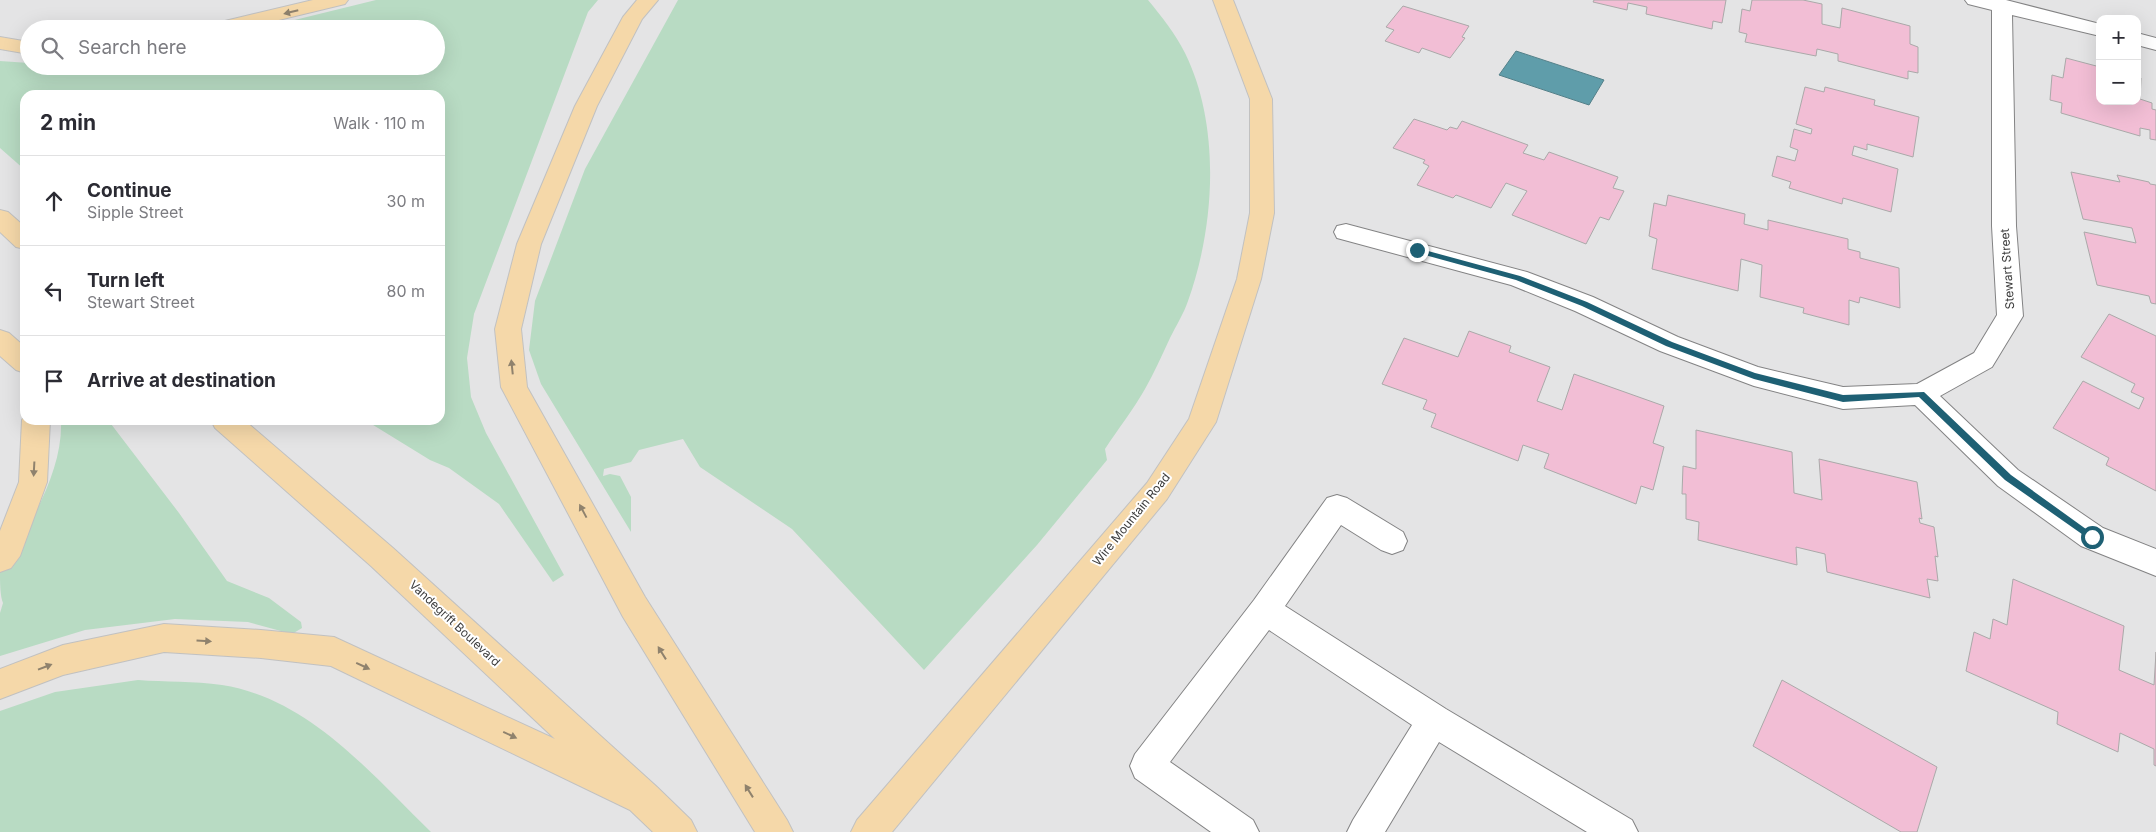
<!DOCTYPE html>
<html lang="en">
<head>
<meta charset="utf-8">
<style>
  :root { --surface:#fff; --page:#f7f7f7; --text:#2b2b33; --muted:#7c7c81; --line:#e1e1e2 }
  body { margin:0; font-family:Inter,sans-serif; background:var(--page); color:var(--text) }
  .controls { position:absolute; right:15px; top:15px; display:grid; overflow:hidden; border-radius:10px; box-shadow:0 5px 20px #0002 }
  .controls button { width:45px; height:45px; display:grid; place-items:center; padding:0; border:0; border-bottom:1px solid var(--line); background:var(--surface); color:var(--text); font:25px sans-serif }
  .stop { position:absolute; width:15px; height:15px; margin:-11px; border:4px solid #1e6074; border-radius:50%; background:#fff }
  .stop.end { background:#1e6074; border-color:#fff; box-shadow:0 1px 5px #0008 }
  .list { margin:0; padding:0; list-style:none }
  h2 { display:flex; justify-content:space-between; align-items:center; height:65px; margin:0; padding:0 20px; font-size:21px }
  h2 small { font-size:16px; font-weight:400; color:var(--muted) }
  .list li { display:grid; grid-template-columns:32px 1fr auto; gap:15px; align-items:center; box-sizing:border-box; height:90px; padding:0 20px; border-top:1px solid var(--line) }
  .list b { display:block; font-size:19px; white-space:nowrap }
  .list p { margin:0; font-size:16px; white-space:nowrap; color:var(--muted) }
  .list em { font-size:16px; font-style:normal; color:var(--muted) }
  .icon { flex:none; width:28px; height:28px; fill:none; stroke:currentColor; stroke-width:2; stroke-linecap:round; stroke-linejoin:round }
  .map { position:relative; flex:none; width:2156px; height:832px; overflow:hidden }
  .search { position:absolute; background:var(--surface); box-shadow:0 5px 20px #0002; left:20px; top:20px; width:425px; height:55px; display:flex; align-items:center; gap:12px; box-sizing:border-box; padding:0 18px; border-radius:28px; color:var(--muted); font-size:19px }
  .panel { position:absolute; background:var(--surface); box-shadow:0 5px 20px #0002; left:20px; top:90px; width:425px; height:335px; border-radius:15px }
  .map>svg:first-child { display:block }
  .green { fill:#b8dbc3 }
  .water { fill:#5f9daa; stroke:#548089 }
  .building { fill:#f2bed5; stroke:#aaa9a9 }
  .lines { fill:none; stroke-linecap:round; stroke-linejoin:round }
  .minor-casing { stroke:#838384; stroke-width:2 }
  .major-casing { stroke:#c1c1c1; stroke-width:2 }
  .minor { fill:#fff; fill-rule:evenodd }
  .major { fill:#f5d8a9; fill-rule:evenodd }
  .oneway { fill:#8f826d }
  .route { fill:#1e6074 }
  .labels { text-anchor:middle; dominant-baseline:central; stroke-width:4; stroke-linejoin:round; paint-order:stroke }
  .street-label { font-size:12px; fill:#3c3c3c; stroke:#fff }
</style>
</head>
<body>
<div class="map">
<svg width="2156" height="832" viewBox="0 0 2156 832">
  <rect width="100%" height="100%" fill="#e4e4e5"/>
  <!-- green -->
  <path class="green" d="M376,0H598L588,12L474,314L467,358L471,397L486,433L564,575L553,582L499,504L449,468L430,460L365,420H440V95H25V170L0,148V61L29,63V66H436V29H258Z
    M678,0H1148C1162,17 1175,33 1185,53C1221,126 1215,226 1188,301C1184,313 1176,326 1170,338C1162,355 1154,373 1145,389C1133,410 1118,429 1105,449L1107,460L1037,545L924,670L792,529L700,467L683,439L639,450L631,462L604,469L603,476L610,474L620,476L631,497V532L541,384L529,350L535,301L585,169Z
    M61,420H108L179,513L227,581L269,598L301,622L302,628L292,634L248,622L175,619L85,630L0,656V613L3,603C0,596 0,581 0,573C3,565 13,556 17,547C38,509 63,465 61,420Z
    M138,680C165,682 194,681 222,685C310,699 370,773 431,832H0V711L55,692Z"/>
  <!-- water -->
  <path class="water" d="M1516,51L1604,80L1589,105L1499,75Z"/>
  <!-- building -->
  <path class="building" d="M1594,0H1726L1722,23L1713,21L1712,29L1646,14L1647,7L1628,3L1627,10L1593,2Z
    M1752,0H1803L1822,4V24L1840,28L1842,8L1910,26V44L1918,47V73L1908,71V79L1838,61V54L1817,49L1816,56L1745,42L1747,34L1739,32L1742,9L1750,11Z
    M1403,6L1469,26L1462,37L1465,38L1450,58L1422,48L1419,53L1385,41L1394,30L1386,27Z
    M2066,58L2100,67V101H2137V77L2141,78L2140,99L2152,103V109L2156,110V140L2150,139V130L2140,128V136L2061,113L2062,103L2050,100L2052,75L2063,78Z
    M1805,87L1824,92L1825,87L1875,100L1874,105L1919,117L1913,157L1867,144V150L1854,146L1852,155L1898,169L1891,212L1843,198L1842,204L1789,188L1791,182L1772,176L1777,156L1795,161L1798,150L1790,147L1794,129L1811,134L1812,129L1796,124Z
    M1414,119L1447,130L1450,127L1457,129L1462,121L1528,145L1523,153L1544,160L1549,152L1618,177L1613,188L1624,191L1609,220L1600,217L1586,244L1512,215L1527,191L1506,183L1491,208L1456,195L1453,198L1417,185L1429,166L1423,163L1425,160L1393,148Z
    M2071,172L2120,182L2117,175L2149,182L2150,184L2156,185V304L2151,303L2149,296L2097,285L2084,232L2136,243L2132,228L2083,219Z
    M1668,195L1745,214L1744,224L1768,230V220L1848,239V249L1860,252V258L1899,268L1900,308L1860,297L1859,303L1849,300V325L1803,313L1804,308L1760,297L1762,265L1741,259L1738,291L1652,269L1657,239L1649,236L1654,203L1666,206Z
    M2109,314L2156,336V491L2106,465L2109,458L2053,428L2083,381L2139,409L2144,398L2131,392L2135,384L2081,357Z
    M1469,331L1511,346L1509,352L1550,367L1537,401L1562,410L1574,374L1664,406L1653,443L1664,447L1653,490L1641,486L1636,504L1544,468L1549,454L1523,445L1518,461L1431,427L1436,414L1423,409L1427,400L1382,384L1404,338L1458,357Z
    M1696,430L1792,452L1794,493L1822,500L1819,459L1917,482L1922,519L1919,518L1920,523L1934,527L1938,557L1935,556L1938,581L1927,579L1930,598L1827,572L1825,554L1796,547L1797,565L1698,540L1699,522L1686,519V494H1682L1683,466L1696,469Z
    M2013,579L2124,626L2119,670L2154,685L2156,652V766L2154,765V749L2120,733L2118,752L2057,724L2058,712L1966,671L1974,632L1990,639L1993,619L2007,625Z
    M1782,680L1937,767L1917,832H1901L1753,746Z"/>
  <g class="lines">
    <defs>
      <path id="minor" d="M1965,0H2006L2100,24V36L2012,15L2016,226L2023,316L1992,367L1940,396L2018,470L2103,528L2156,549V576L2081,546L1998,486L1915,405L1843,409L1754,386L1660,351L1575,311L1511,285L1337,238L1334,232L1337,226L1346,224L1527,272L1593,297L1678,337L1758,367L1843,387L1917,384L1974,353L1997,315L1992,226V10L1968,4Z
        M2137,33L2156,38V50L2137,45Z
        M1337,495L1347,498L1403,532L1407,541L1403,550L1392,554L1381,550L1341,525L1285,606L1446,709L1632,820L1638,832H1587L1439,742L1385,832H1347L1353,820L1412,725L1269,630L1170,762L1253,820L1259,832H1211L1135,778L1130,766L1135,754L1254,600L1327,498Z"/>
      <path id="major" d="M313,0H348L345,4L242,29H205L208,25Z
        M637,0H658L642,19L597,106L541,244L521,329L527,387L645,597L787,820L793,832H755L623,617L501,387L495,329L517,244L575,106L623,17Z
        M1213,0H1233L1272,99L1274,213L1261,279L1216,422L1167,499L892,832H851L857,820L1147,483L1189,419L1237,279L1250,213V99Z
        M0,37L29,42V54L0,49Z
        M0,210L8,212L25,227V249L16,247L0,232Z
        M0,330L9,333L25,347V373L16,370L0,356Z
        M25,415V420H50L47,482L20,556L11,568L0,572V531L19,482L22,420Z
        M211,420H244L393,548L657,787L691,820L697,832H653L630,810L331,666L261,658L164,652L63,675L0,699V669L63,645L164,624L261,630L334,637L555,739L371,566L215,428Z"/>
    </defs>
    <!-- minor casing -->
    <use href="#minor" class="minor-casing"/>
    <!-- major casing -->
    <use href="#major" class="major-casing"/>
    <!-- minor -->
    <use href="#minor" class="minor"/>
    <!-- major -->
    <use href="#major" class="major"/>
  </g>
  <!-- one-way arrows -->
  <defs><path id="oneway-solid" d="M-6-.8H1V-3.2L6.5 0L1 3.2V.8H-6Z" transform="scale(1.25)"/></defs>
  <g class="oneway">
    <use href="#oneway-solid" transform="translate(291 12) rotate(166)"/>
    <use href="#oneway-solid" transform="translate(512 367) rotate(-96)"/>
    <use href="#oneway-solid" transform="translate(34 469) rotate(93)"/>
    <use href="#oneway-solid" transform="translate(583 511) rotate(-118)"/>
    <use href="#oneway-solid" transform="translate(204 641) rotate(4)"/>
    <use href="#oneway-solid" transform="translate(662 653) rotate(-122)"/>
    <use href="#oneway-solid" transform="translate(363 666) rotate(25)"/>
    <use href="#oneway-solid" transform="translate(45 667) rotate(-21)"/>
    <use href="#oneway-solid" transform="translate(510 735) rotate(25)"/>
    <use href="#oneway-solid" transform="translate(749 791) rotate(-122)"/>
  </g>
  <!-- route -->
  <path class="route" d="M1417,248L1520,276L1587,302L1672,342L1755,373L1843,395L1924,392L2011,475L2097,537L2092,540L2089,539L2005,480L1919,397L1843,402L1754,379L1666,346L1582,306L1516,280L1414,252V249Z"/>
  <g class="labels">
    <!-- street labels -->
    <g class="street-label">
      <text transform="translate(2007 269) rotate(-94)">Stewart Street</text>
      <text transform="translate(1131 519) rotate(-51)">Wire Mountain Road</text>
      <text transform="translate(455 623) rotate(43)">Vandegrift Boulevard</text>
    </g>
  </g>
</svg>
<div class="controls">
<button>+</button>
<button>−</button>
</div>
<div class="stop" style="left:2092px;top:537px"></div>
<div class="stop end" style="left:1417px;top:250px"></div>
<div class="search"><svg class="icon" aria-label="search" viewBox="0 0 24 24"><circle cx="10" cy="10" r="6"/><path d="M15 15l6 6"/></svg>Search here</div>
<section class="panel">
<h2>2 min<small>Walk · 110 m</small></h2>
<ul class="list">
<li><svg class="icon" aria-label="ahead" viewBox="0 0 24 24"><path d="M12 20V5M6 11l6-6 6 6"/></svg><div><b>Continue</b><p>Sipple Street</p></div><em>30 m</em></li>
<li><svg class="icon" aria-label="left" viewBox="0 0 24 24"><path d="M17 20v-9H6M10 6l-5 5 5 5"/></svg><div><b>Turn left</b><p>Stewart Street</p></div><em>80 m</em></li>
<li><svg class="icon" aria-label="arrive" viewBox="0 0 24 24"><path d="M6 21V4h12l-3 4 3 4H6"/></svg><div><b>Arrive at destination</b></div></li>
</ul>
</section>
</div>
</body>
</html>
